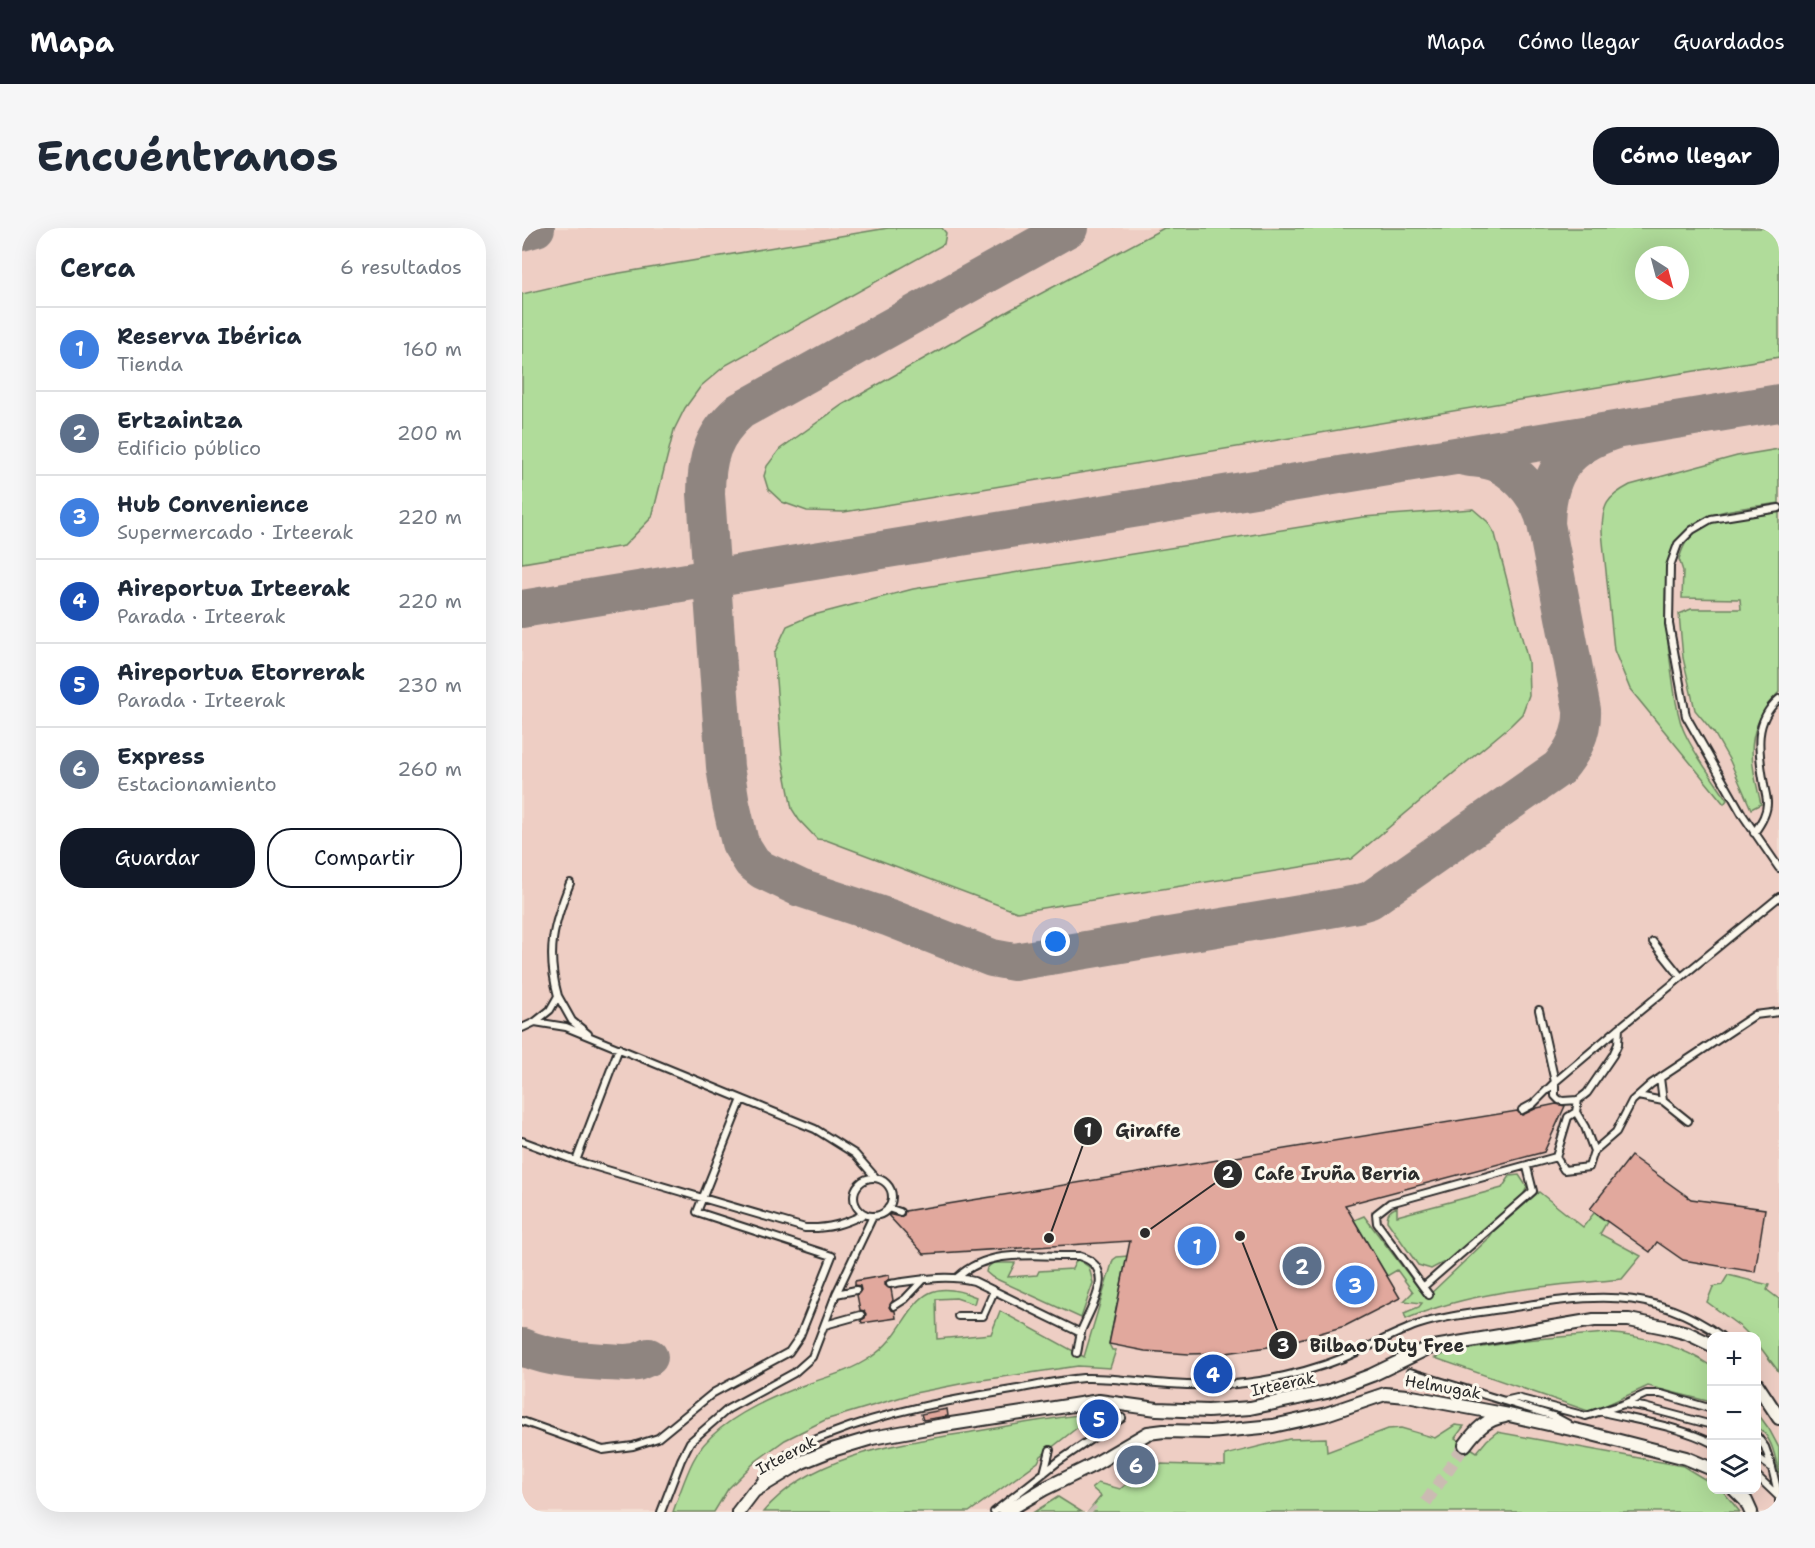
<!DOCTYPE html>
<html lang="es">
<head>
<meta charset="utf-8">
<style>
  :root { --surface:#fff; --page:#f6f6f7; --text:#1f2937; --muted:#747a83; --line:#e0e1e3; --accent:#111827 }
  body { margin:0; font-family:"Shantell Sans",sans-serif; background:var(--page); color:var(--text) }
  .controls { position:absolute; right:18px; bottom:18px; display:grid; overflow:hidden; border-radius:12px; box-shadow:0 6px 24px #0002 }
  .controls button { width:54px; height:54px; display:grid; place-items:center; padding:0; border:0; border-bottom:2px solid var(--line); background:var(--surface); color:var(--text); font:30px sans-serif }
  .compass { position:absolute; left:1113px; top:18px; width:54px; height:54px; border-radius:50%; background:var(--surface); box-shadow:0 6px 24px #0002; rotate:144deg }
  .you { position:absolute; left:534px; top:714px; width:21px; height:21px; margin:-15px; border:4px solid #fff; border-radius:50%; background:#1a73e8; box-shadow:0 0 0 9px #1a73e833 }
  .badge { display:grid; place-items:center; width:39px; height:39px; border-radius:50%; background:var(--accent); color:#fff; font-size:20px; font-weight:700 }
  .pin { position:absolute; translate:-50% -50%; border:3px solid #fff; box-shadow:0 2px 6px #0006 }
  .list { margin:0; padding:0; list-style:none }
  h2 { display:flex; justify-content:space-between; align-items:center; height:78px; margin:0; padding:0 24px; font-size:26px }
  h2 small { font-size:20px; font-weight:400; color:var(--muted) }
  .list li { display:grid; grid-template-columns:39px 1fr auto; gap:18px; align-items:center; box-sizing:border-box; height:84px; padding:0 24px; border-top:2px solid var(--line) }
  .list b { display:block; font-size:22px; white-space:nowrap }
  .list p { margin:0; font-size:20px; white-space:nowrap; color:var(--muted) }
  .list em { font-size:20px; font-style:normal; color:var(--muted) }
  .actions { display:flex; gap:12px; padding:18px 24px }
  .actions a { flex:1; padding:14px 0; border:2px solid var(--accent); border-radius:24px; text-align:center; font-size:21px; color:var(--accent) }
  .actions .main { background:var(--accent); color:#fff }
  .icon { flex:none; width:33px; height:33px; fill:none; stroke:currentColor; stroke-width:2; stroke-linecap:round; stroke-linejoin:round }
  .map { position:relative; flex:none; width:1257px; height:1284px; overflow:hidden; border-radius:24px }
  header { display:flex; align-items:center; gap:36px; box-sizing:border-box; height:84px; padding:0 30px; background:var(--accent); color:#fff }
  header strong { font-size:28px }
  nav { display:flex; gap:33px; margin-inline-start:auto; font-size:21px }
  .intro { display:flex; align-items:center; justify-content:space-between; box-sizing:border-box; height:144px; padding:0 36px }
  h1 { margin:0; font-size:42px }
  .button { padding:15px 27px; border-radius:24px; background:var(--accent); color:#fff; font-size:21px; font-weight:700 }
  main { display:flex; gap:36px; padding:0 36px }
  aside { flex:1; background:var(--surface); border-radius:24px; box-shadow:0 6px 24px #0002 }
  .map>svg:first-child { display:block }
  .built { fill:#eecec4; fill-rule:evenodd }
  .green { fill:#b0dc9a; stroke:#6e8462; stroke-width:1.5; fill-rule:evenodd }
  .lines { fill:none; stroke-linecap:round; stroke-linejoin:round }
  .taxiway { stroke:#8f8580; stroke-width:38 }
  .building { fill:#e1a89d; stroke:#2b2b2b; stroke-width:1.5 }
  .minor-tunnel { stroke:#cbbbb2; stroke-width:12; stroke-dasharray:12 6; stroke-linecap:butt }
  .service-casing { stroke:#2b2b2b; stroke-width:10 }
  .minor-casing { stroke:#2b2b2b; stroke-width:16 }
  .service { stroke:#fbf7ec; stroke-width:6 }
  .minor { stroke:#fbf7ec; stroke-width:12 }
  .labels { text-anchor:middle; dominant-baseline:central; stroke-width:6; stroke-linejoin:round; paint-order:stroke }
  .street-label { font-size:16px; fill:#2b2b2b; stroke:#fbf7ec }
  .leader { fill:none; stroke:#2b2b2b; stroke-width:2 }
  .callout-dot { fill:#2b2b2b; stroke:#fbf7ec; stroke-width:2 }
  .mark-label { font-size:18px; text-anchor:middle; font-weight:bold; fill:#fff }
  .callout-label { font-size:18px; text-anchor:middle; font-weight:bold; fill:#2b2b2b; stroke:#fbf7ec; stroke-width:6; stroke-linejoin:round; paint-order:stroke }
</style>
</head>
<body>
<header>
<strong>Mapa</strong>
<nav><a>Mapa</a><a>Cómo llegar</a><a>Guardados</a></nav>
</header>
<div class="intro"><h1>Encuéntranos</h1><a class="button">Cómo llegar</a></div>
<main>
<aside>
<h2>Cerca<small>6 resultados</small></h2>
<ul class="list">
<li><span class="badge" style="background:#3f7fe0">1</span><div><b>Reserva Ibérica</b><p>Tienda</p></div><em>160 m</em></li>
<li><span class="badge" style="background:#5c6f8a">2</span><div><b>Ertzaintza</b><p>Edificio público</p></div><em>200 m</em></li>
<li><span class="badge" style="background:#3f7fe0">3</span><div><b>Hub Convenience</b><p>Supermercado · Irteerak</p></div><em>220 m</em></li>
<li><span class="badge" style="background:#1a4fb4">4</span><div><b>Aireportua Irteerak</b><p>Parada · Irteerak</p></div><em>220 m</em></li>
<li><span class="badge" style="background:#1a4fb4">5</span><div><b>Aireportua Etorrerak</b><p>Parada · Irteerak</p></div><em>230 m</em></li>
<li><span class="badge" style="background:#5c6f8a">6</span><div><b>Express</b><p>Estacionamiento</p></div><em>260 m</em></li>
</ul>
<div class="actions"><a class="main">Guardar</a><a>Compartir</a></div>
</aside>
<div class="map">
<svg width="1257" height="1284" viewBox="0 0 1257 1284">
  <rect width="100%" height="100%" fill="#f3dfd4"/>
  <filter id="ink" filterUnits="userSpaceOnUse"><feTurbulence type="fractalNoise" baseFrequency=".0167" numOctaves="2"/><feDisplacementMap in="SourceGraphic" scale="12" xChannelSelector="R" yChannelSelector="G"/><feConvolveMatrix kernelMatrix="1 2 1 2 8 2 1 2 1" color-interpolation-filters="sRGB"/></filter>
  <g filter="url(#ink)">
    <!-- built -->
    <path class="built" d="M0,0H1257V1284H0ZM1122,27H1158V63H1122ZM1190,1108H1234V1262H1190Z"/>
    <!-- green -->
    <path class="green" d="M366,0H420L424,5L422,16L204,137L179,158L163,180L152,202L130,289L102,318L0,335V66L74,49Z
      M642,0H1257V129L322,284L285,283L260,274L246,261L242,248L245,238L258,221L320,177L488,82ZM1122,27H1158V63H1122Z
      M1257,221V275C1229,280 1191,280 1169,298C1161,305 1154,314 1150,324C1137,363 1145,408 1150,447C1153,466 1154,484 1161,501C1171,525 1191,550 1205,572L1202,576L1108,461L1092,422L1080,304C1080,277 1085,269 1108,257L1215,228Z
      M951,281L966,294L973,306L1006,433L1007,467L1000,486L989,497L829,631L495,684L304,612L295,611L277,592L270,581L260,529L252,426L265,398L288,388L391,361L841,289Z
      M1257,282V464C1221,502 1228,530 1239,576L1229,581L1208,533L1192,505L1173,482L1161,430L1157,386L1169,381H1219L1218,371L1160,370L1161,343L1157,331C1159,325 1161,318 1165,313C1184,286 1227,287 1257,282Z
      M997,947L1005,959L1001,967L930,1030L909,1041L896,1037L865,993C865,985 868,982 875,979V988L980,960L988,948Z
      M1017,964L1061,999L1072,985L1085,994L1078,1006L1119,1028L1100,1051C1028,1058 952,1062 884,1091L882,1085L897,1079L900,1075L882,1073L891,1064L875,1042L865,1048L832,992L842,988L904,1070L967,1010L971,1004Z
      M605,1028L587,1116L590,1122H594L588,1140L556,1138L453,1153L393,1165L303,1192L263,1212L234,1233L206,1261L192,1284H151C157,1267 163,1249 171,1233C189,1195 244,1171 282,1157C305,1149 329,1143 349,1129C393,1101 386,1040 454,1069L452,1076L434,1070L414,1071L415,1111L469,1106L478,1083L562,1129L591,1032L595,1029Z
      M555,1031L567,1039L571,1055L559,1090L470,1049L464,1044L465,1040L471,1035H493L486,1049L515,1047L517,1043L550,1041Z
      M1206,1047L1247,1057L1245,1062L1257,1071V1144L1235,1115L1234,1108H1228L1220,1100L1185,1074L1191,1059L1200,1057Z
      M1084,1105C1121,1108 1158,1117 1189,1138V1174L1126,1158L1069,1184L913,1130L925,1125L1003,1112Z
      M1234,1183L1247,1201L1257,1220V1245C1253,1228 1250,1208 1235,1199Z
      M574,1185L519,1228L516,1234L447,1284H241C292,1224 383,1215 456,1203C495,1196 534,1189 574,1185Z
      M933,1197L942,1198L933,1210L955,1224L965,1212L975,1204L1161,1238L1189,1255L1190,1262H1200L1218,1284H566L579,1268L570,1260L576,1255L598,1261L626,1241L637,1236L703,1238V1227L767,1211L804,1210L805,1224L866,1201L879,1200L913,1210Z
      M536,1269L560,1284H512Z"/>
    <g class="lines">
      <!-- taxiway -->
      <path class="taxiway" d="M547,0L218,183C190,207 184,231 184,266L203,539L209,576L218,615L230,634L240,642L278,660L368,690L470,730L492,734L802,682L835,676L848,672L1037,540C1051,523 1061,505 1060,482L1024,296C1025,243 1045,218 1094,202
        M0,4L14,0
        M943,229C954,231 967,231 977,236C1000,248 1018,271 1024,296
        M0,381L1257,175
        M0,1119C34,1133 67,1133 104,1135L115,1134L127,1129"/>
    </g>
    <!-- building -->
    <path class="building" d="M1034,876L1043,878L1022,924L823,977L878,1070L823,1098L753,1118L704,1125L667,1126L623,1123L587,1116L608,1013L402,1026L365,986L378,989L382,987L383,983L995,883L1000,887L1015,880Z
      M1109,928L1169,971L1243,981L1233,1044L1161,1032L1135,1014L1128,1024L1068,981Z
      M367,1047V1051L363,1054V1057L369,1061L371,1072L367,1079L369,1082L373,1083L374,1090L340,1095L339,1092L343,1090L344,1086L342,1083L338,1082L335,1067L339,1062L338,1058L333,1057V1053Z
      M425,1181L426,1188L401,1192L399,1186Z"/>
    <g class="lines">
      <!-- minor-tunnel -->
      <path class="minor-tunnel" d="M904,1274L943,1217
        M568,1281L571,1284"/>
      <defs>
        <path id="service" d="M1257,280L1189,291L1170,302L1156,316L1148,338L1147,396L1164,488L1220,586L1257,640
          M1232,605C1238,597 1245,585 1245,575C1245,569 1243,563 1242,557C1237,525 1230,494 1257,471
          M1131,714L1159,749
          M36,768C24,724 31,697 48,655
          M1017,782L1033,854V868L1037,872L1041,873L1056,872L1065,865L1091,827L1096,816L1097,800
          M13,794L28,782L36,768L50,793L66,806
          M0,800L13,794L44,799L293,901L333,926L354,950
          M1138,850L1141,873
          M1116,868L1141,873L1166,893
          M1000,882L1011,876L1033,854L1097,800L1257,669
          M1054,884L1046,889L1034,929L1042,942L1067,939L1072,923L1063,899L1054,884L1056,872
          M0,913L54,933L283,1000C307,1001 321,996 343,986
          M1072,923L1094,904L1110,873L1129,856L1233,787L1257,784
          M54,933L97,820
          M1005,939L1011,963L901,1059L855,995L854,986L868,975L1034,929
          M332 969a19 19 0 1 1 38 0a19 19 0 1 1-38 0Z
          M366,980L378,984
          M436,1049C468,1019 517,1029 557,1028C596,1039 570,1077 560,1101C557,1109 557,1117 555,1125
          M368,1056C397,1052 423,1046 452,1053L559,1105
          M901,1059L907,1067
          M314,1066L334,1062
          M372,1078L383,1071L403,1050
          M436,1088H461L472,1063
          M303,1097L339,1087
          M888,1144L1031,1188L1046,1196
          M982,1173L995,1170L1064,1188L1102,1176L1122,1179L1190,1197
          M1102,1176L1124,1166H1139L1190,1181
          M1081,1184C1116,1193 1157,1198 1190,1215
          M0,1193L81,1222L111,1218L136,1210L191,1165L267,1124L278,1108L310,1028L175,984L220,871
          M1234,1207L1243,1219L1250,1239
          M1234,1228L1250,1240L1257,1269
          M522,1245L528,1222
          M1234,1247L1257,1269V1274
          M235,1258C244,1244 254,1234 267,1225C279,1217 294,1211 308,1206C366,1183 429,1172 490,1162C513,1158 537,1152 561,1150C589,1149 618,1154 647,1156C677,1158 708,1158 738,1153C766,1148 794,1141 821,1130C846,1120 870,1106 895,1097C922,1088 952,1085 980,1081C1062,1068 1127,1056 1199,1108
          M139,1284L159,1232L168,1214L206,1181L272,1145L290,1129L314,1066L351,988
          M472,1284L537,1233L600,1190"/>
        <path id="minor" d="M1234,1155L1257,1190
          M943,1217C954,1202 964,1191 983,1188
          M1213,1262L1224,1273L1229,1284
          M216,1284L232,1263L280,1234L310,1222L350,1210L416,1198L577,1173L635,1181L686,1183L728,1180L805,1164L850,1147L906,1120L1072,1092H1107L1142,1099L1165,1105L1190,1117
          M483,1284L522,1261L571,1237L626,1205L642,1203L688,1204L751,1198L801,1187L863,1166L885,1168L987,1187L1062,1204L1164,1230L1190,1241"/>
      </defs>
      <!-- service casing -->
      <use href="#service" class="service-casing"/>
      <!-- minor casing -->
      <use href="#minor" class="minor-casing"/>
      <!-- service -->
      <use href="#service" class="service"/>
      <!-- minor -->
      <use href="#minor" class="minor"/>
    </g>
  </g>
  <g class="labels">
    <!-- street labels -->
    <g class="street-label">
      <text transform="translate(761 1156) rotate(-12)">Irteerak</text>
      <text transform="translate(921 1159) rotate(10)">Helmugak</text>
      <text transform="translate(264 1227) rotate(-28)">Irteerak</text>
    </g>
  </g>
  <!-- callouts -->
  <path class="leader" d="M527 1010L566 903M623 1005L706 946M718 1008L761 1117"/>
  <g class="callout-dot">
    <circle cx="527" cy="1010" r="6"/>
    <circle cx="623" cy="1005" r="6"/>
    <circle cx="718" cy="1008" r="6"/>
    <circle cx="566" cy="903" r="15"/>
    <circle cx="706" cy="946" r="15"/>
    <circle cx="761" cy="1117" r="15"/>
  </g>
  <g class="mark-label">
    <text x="566" y="909">1</text>
    <text x="706" y="952">2</text>
    <text x="761" y="1124">3</text>
  </g>
  <g class="callout-label">
    <text x="626" y="909">Giraffe</text>
    <text x="815" y="952">Cafe Iruña Berria</text>
    <text x="865" y="1124">Bilbao Duty Free</text>
  </g>
</svg>
<div class="controls">
<button>+</button>
<button>−</button>
<button><svg class="icon" aria-label="layers" viewBox="0 0 24 24"><path d="M12 4l9 5-9 5-9-5zM3 14l9 5 9-5"/></svg></button>
</div>
<svg class="compass" viewBox="-18 -18 36 36"><path d="M0-13l5 13h-10z" fill="#e53935"/><path d="M0 13l5-13h-10z" fill="#747a83"/></svg>
<div class="you"></div>
<div class="pin badge" style="left:675px;top:1018px;background:#3f7fe0">1</div>
<div class="pin badge" style="left:780px;top:1038px;background:#5c6f8a">2</div>
<div class="pin badge" style="left:833px;top:1057px;background:#3f7fe0">3</div>
<div class="pin badge" style="left:691px;top:1146px;background:#1a4fb4">4</div>
<div class="pin badge" style="left:577px;top:1191px;background:#1a4fb4">5</div>
<div class="pin badge" style="left:614px;top:1237px;background:#5c6f8a">6</div>
</div>
</main>
</body>
</html>
